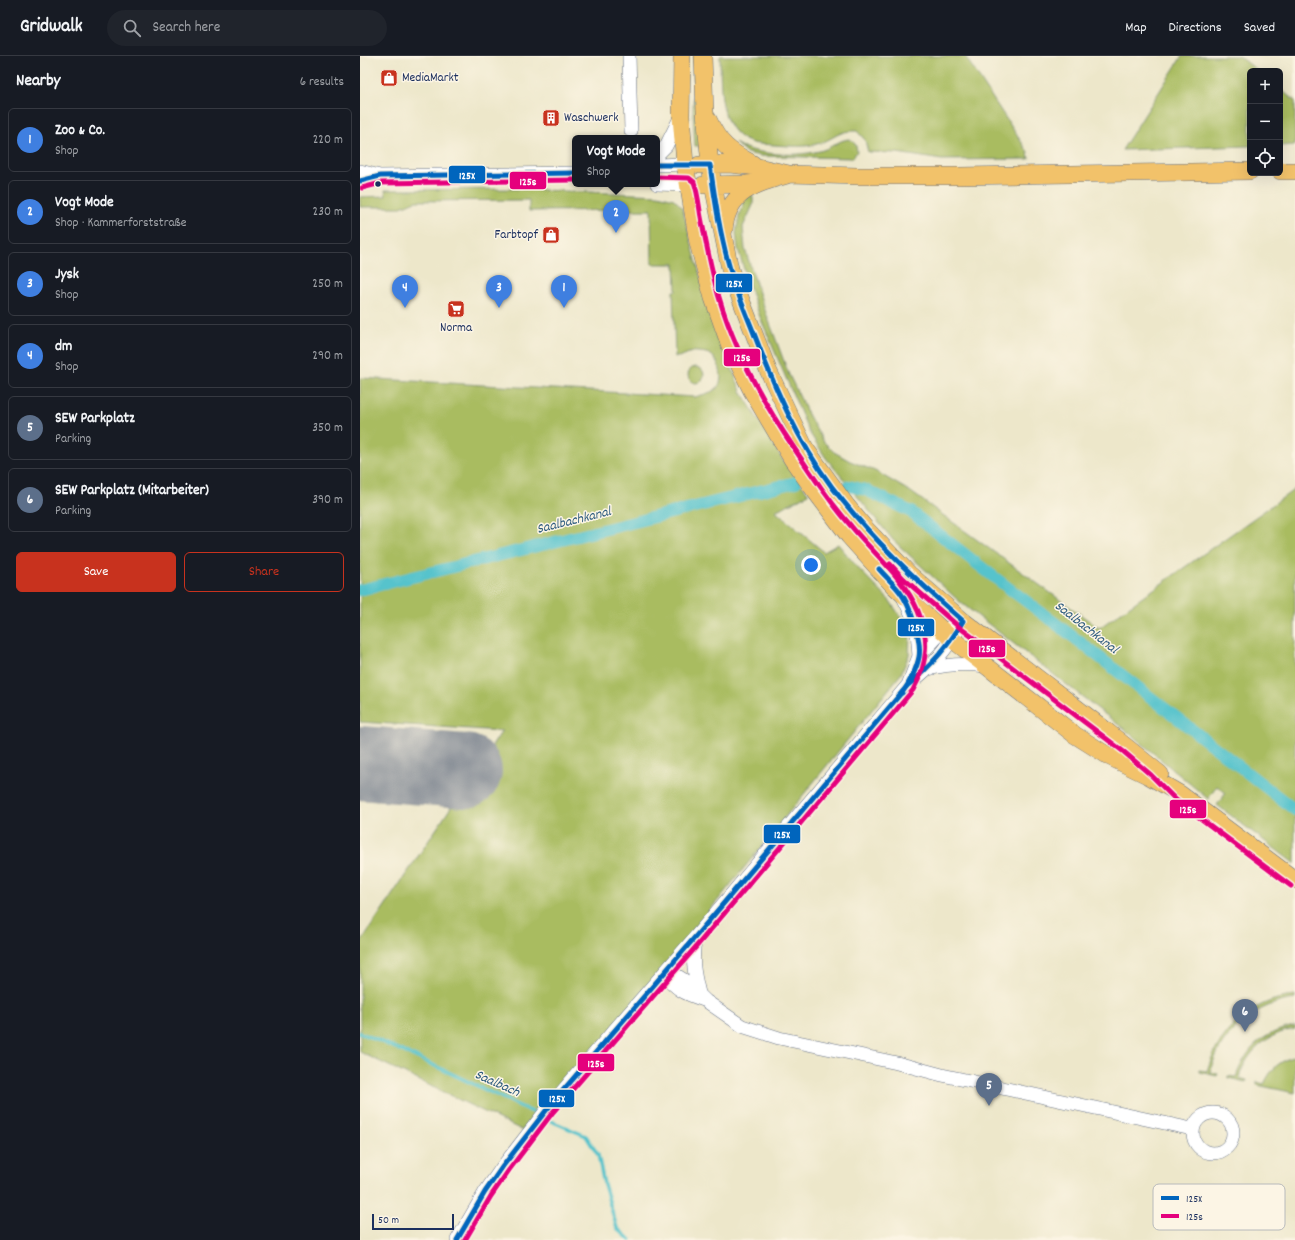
<!DOCTYPE html>
<html lang="en">
<head>
<meta charset="utf-8">
<style>
  :root { --surface:#171b24; --page:#20242c; --text:#f1f3f6; --muted:#9ea1a6; --line:#363941; --accent:#c8321e }
  body { margin:0; font-family:Dekko,sans-serif; background:var(--page); color:var(--text) }
  .controls { position:absolute; right:12px; top:12px; display:grid; overflow:hidden; border-radius:6px; box-shadow:0 4px 16px #0002 }
  .controls button { width:36px; height:36px; display:grid; place-items:center; padding:0; border:0; border-bottom:1px solid var(--line); background:var(--surface); color:var(--text); font:20px sans-serif }
  .scale { position:absolute; left:12px; bottom:10px; width:82px; box-sizing:border-box; padding-left:4px; border:2px solid #1b2f5e; border-top:0; font-size:11px; line-height:14px; white-space:nowrap; color:#1b2f5e; -webkit-text-stroke:3px #fcf5e5; paint-order:stroke }
  .you { position:absolute; left:451px; top:509px; width:14px; height:14px; margin:-10px; border:3px solid #fff; border-radius:50%; background:#1a73e8; box-shadow:0 0 0 6px #1a73e833 }
  .badge { display:grid; place-items:center; width:26px; height:26px; border-radius:50%; background:var(--accent); color:#fff; font-size:13px; font-weight:700 }
  .pin { position:absolute; translate:-50% -33px; filter:drop-shadow(0 1px 2px #0008) }
  .pin::after { content:''; position:absolute; top:21px; width:14px; height:12px; background:inherit; clip-path:polygon(0 0,100% 0,50% 100%) }
  .popup { position:absolute; left:212px; top:79px; width:88px; height:52px; box-sizing:border-box; display:grid; place-content:center; border-radius:6px; background:var(--surface); filter:drop-shadow(0 1px 3px #0005); font-size:13px; white-space:nowrap; color:var(--muted) }
  .popup b { font-size:15px; color:var(--text) }
  .popup::after { content:''; position:absolute; left:50%; top:100%; margin-left:-8px; border:8px solid transparent; border-top-color:var(--surface) }
  .list { margin:0; padding:0; list-style:none }
  h2 { display:flex; justify-content:space-between; align-items:center; height:52px; margin:0; padding:0 16px; font-size:17px }
  h2 small { font-size:13px; font-weight:400; color:var(--muted) }
  .list li { display:grid; grid-template-columns:26px 1fr auto; gap:12px; align-items:center; box-sizing:border-box; height:64px; margin:0 8px 8px; padding:0 8px; border:1px solid var(--line); border-radius:6px }
  .list b { display:block; font-size:15px; white-space:nowrap }
  .list p { margin:0; font-size:13px; white-space:nowrap; color:var(--muted) }
  .list em { font-size:13px; font-style:normal; color:var(--muted) }
  .actions { display:flex; gap:8px; padding:12px 16px }
  .actions a { flex:1; padding:9px 0; border:1px solid var(--accent); border-radius:6px; text-align:center; font-size:14px; color:var(--accent) }
  .actions .main { background:var(--accent); color:#fff }
  .icon { flex:none; width:22px; height:22px; fill:none; stroke:currentColor; stroke-width:2; stroke-linecap:round; stroke-linejoin:round }
  .map { position:relative; flex:none; width:935px; height:1184px; overflow:hidden }
  header { display:flex; align-items:center; gap:24px; box-sizing:border-box; height:56px; padding:0 20px; background:var(--surface); border-bottom:1px solid var(--line) }
  header strong { font-size:19px }
  nav { display:flex; gap:22px; margin-inline-start:auto; font-size:14px }
  .search { width:280px; height:36px; background:var(--page); display:flex; align-items:center; gap:10px; box-sizing:border-box; padding:0 14px; border-radius:22px; color:var(--muted); font-size:15px }
  main { display:flex }
  aside { flex:1; background:var(--surface) }
  .map>svg:first-child { display:block }
  .green { fill:#a9bc60; stroke:#62765f }
  .lines { fill:none; stroke-linecap:round; stroke-linejoin:round }
  .stream { stroke:#56c3cc; stroke-width:3.5 }
  .canal { stroke:#56c3cc; stroke-width:12 }
  .runway { stroke:#848b94; stroke-width:74 }
  .minor-casing { stroke:#646f84; stroke-width:14 }
  .major-casing { stroke:#646f84; stroke-width:18 }
  .minor { stroke:#fff; stroke-width:13 }
  .major { stroke:#f2c26a; stroke-width:17 }
  .bus-1-casing { stroke:#fcf5e5; stroke-width:8 }
  .bus-2-casing { stroke:#fcf5e5; stroke-width:8 }
  .bus-1 { stroke:#0065bd; stroke-width:5 }
  .bus-2 { stroke:#e5007d; stroke-width:5 }
  .bus-dot { fill:#1b2f5e; stroke:#fcf5e5; stroke-width:1.5 }
  .labels { text-anchor:middle; dominant-baseline:central; stroke-width:3; stroke-linejoin:round; paint-order:stroke }
  .poi-label { font-size:13px; fill:#1b2f5e; stroke:#fcf5e5; text-anchor:start }
  .water-label { font-size:14px; font-style:italic; fill:#2d5b7f; stroke:#fcf5e5 }
  .key { fill:#fcf5e5; stroke:#b8babc; stroke-width:1 }
  .key-label { font-size:11px; fill:#1b2f5e }
  .line-badge { stroke:#fcf5e5; stroke-width:1.5 }
  .badge-label { font-size:11px; text-anchor:middle; font-weight:bold; fill:#fff }
</style>
</head>
<body>
<header>
<strong>Gridwalk</strong>
<div class="search"><svg class="icon" aria-label="search" viewBox="0 0 24 24"><circle cx="10" cy="10" r="6"/><path d="M15 15l6 6"/></svg>Search here</div>
<nav><a>Map</a><a>Directions</a><a>Saved</a></nav>
</header>
<main>
<aside>
<h2>Nearby<small>6 results</small></h2>
<ul class="list">
<li><span class="badge" style="background:#3f7fe0">1</span><div><b>Zoo &amp; Co.</b><p>Shop</p></div><em>220 m</em></li>
<li><span class="badge" style="background:#3f7fe0">2</span><div><b>Vogt Mode</b><p>Shop · Kammerforststraße</p></div><em>230 m</em></li>
<li><span class="badge" style="background:#3f7fe0">3</span><div><b>Jysk</b><p>Shop</p></div><em>250 m</em></li>
<li><span class="badge" style="background:#3f7fe0">4</span><div><b>dm</b><p>Shop</p></div><em>290 m</em></li>
<li><span class="badge" style="background:#5c6f8a">5</span><div><b>SEW Parkplatz</b><p>Parking</p></div><em>350 m</em></li>
<li><span class="badge" style="background:#5c6f8a">6</span><div><b>SEW Parkplatz (Mitarbeiter)</b><p>Parking</p></div><em>390 m</em></li>
</ul>
<div class="actions"><a class="main">Save</a><a>Share</a></div>
</aside>
<div class="map">
<svg width="935" height="1184" viewBox="0 0 935 1184">
  <rect width="100%" height="100%" fill="#fcf5e5"/>
  <filter id="ink" filterUnits="userSpaceOnUse"><feTurbulence type="fractalNoise" baseFrequency=".025" numOctaves="2"/><feDisplacementMap in="SourceGraphic" scale="8" xChannelSelector="R" yChannelSelector="G"/><feConvolveMatrix kernelMatrix="1 2 1 2 8 2 1 2 1" color-interpolation-filters="sRGB"/></filter>
  <filter id="wash" filterUnits="userSpaceOnUse"><feTurbulence type="fractalNoise" baseFrequency=".012" numOctaves="4" result="noise"/><feDisplacementMap in="SourceGraphic" scale="16" xChannelSelector="R" yChannelSelector="G"/><feGaussianBlur stdDeviation="0.9" result="paint"/><feColorMatrix in="noise" values="0 0 0 0 0 0 0 0 0 0 0 0 0 0 0 0 0 1.4 0 .05"/><feComposite in="paint" operator="in"/></filter>
  <g filter="url(#wash)">
    <rect width="100%" height="100%" fill="#ede7ca"/>
    <!-- green -->
    <path class="green" d="M334,0H336L341,90H335L333,58Z
      M360,0H605L668,96L669,103L582,104L537,97L508,96L505,84L497,75C478,74 476,82 460,87C446,92 429,90 414,89C407,88 397,89 390,86C357,75 361,28 360,0Z
      M822,0H879L898,15H890V90L762,94Z
      M920,33L935,45V89L920,90Z
      M489,83C495,86 496,89 497,95L493,102L401,100L387,97L375,87C394,100 441,101 463,94C472,91 479,84 489,83Z
      M159,133L298,139L314,143L322,151L347,246L364,294L382,337L424,406L449,438L415,455L464,496L478,488L498,512L530,545L550,575L549,599L541,618L240,990L168,1077L0,996V887L142,675L0,666V322L335,341C341,339 351,337 356,333C365,325 360,305 351,299C348,297 342,296 338,296C329,294 323,302 315,301L313,235H316L315,208H292L291,154L169,155V144L55,145L41,151H0V141L26,140L25,134Z
      M391,137L393,142V149L383,171L385,193L402,246L429,319L449,360L464,386L474,396L490,405L515,415L551,436L739,572L935,433V808L857,749L866,737L857,730L848,743L773,680L600,546L533,484L466,402L449,376L400,261L388,227L378,193L376,177L379,160L384,149L382,146Z
      M328 319a8 8 0 1 1 16 0a8 8 0 1 1-16 0Z
      M474,448L577,554L581,559L583,564L580,566L512,496Z
      M935,940V943C894,948 861,976 850,1016L858,1018L857,1020L839,1016V1014L847,1015C859,975 892,943 935,940Z
      M935,970V973C908,977 886,996 879,1022L887,1024L886,1026L868,1022V1020L876,1021C886,992 904,976 935,970Z
      M935,1000V1037L897,1029V1026L904,1028C911,1013 919,1005 935,1000Z"/>
    <g class="lines">
      <!-- stream -->
      <path class="stream" d="M0,977C61,1001 119,1032 179,1059
        M184,1062L226,1080L238,1099L244,1128L257,1172L270,1184"/>
      <!-- canal -->
      <path class="canal" d="M489,430L506,434L551,456L634,521L716,583L935,754
        M0,534L436,426"/>
      <!-- runway -->
      <path class="runway" d="M0,707L105,715"/>
    </g>
  </g>
  <g filter="url(#ink)">
    <g class="lines">
      <defs>
        <path id="minor" d="M269,0L271,75
          M297,99L306,90L321,60
          M297,109L325,108
          M0,115L20,120
          M0,125L20,120L215,117
          M297,128L328,129
          M544,543L552,559L557,575L559,600
          M568,613C588,608 604,607 625,610
          M548,629L559,600L583,575L591,571
          M336,882C331,902 334,917 339,937
          M303,918L310,917L316,919L324,924L346,945L382,970L419,982L537,1007L582,1019L832,1073
          M303,918C318,934 322,937 344,944
          M833 1077a20 20 0 1 1 40 0a20 20 0 1 1-40 0Z
          M97,1184L125,1136L143,1110L188,1052L255,973L336,880L548,629C575,608 586,595 603,565"/>
        <path id="major" d="M322,0L321,60L325,108L338,187L353,242L370,290L392,335L432,403L452,431L489,480L533,529L593,584L715,679L750,701L789,720L820,738L935,824
          M343,0L345,56L350,109L353,129L370,213L378,236L408,314L445,392L486,449L505,472L549,518L603,565L744,673L800,718
          M348,63C359,88 369,95 393,108
          M339,109L369,108L398,111L429,118L498,120H598L890,115
          M920,115H935
          M343,129L386,128L398,127
          M364,174C367,136 395,128 427,119"/>
      </defs>
      <!-- minor casing -->
      <use href="#minor" class="minor-casing"/>
      <!-- major casing -->
      <use href="#major" class="major-casing"/>
      <!-- minor -->
      <use href="#minor" class="minor"/>
      <!-- major -->
      <use href="#major" class="major"/>
      <defs>
        <path id="bus-1" d="M0,125L20,120L215,117
          M519,513C526,521 534,528 540,536C550,549 562,584 559,601C557,612 549,628 542,637
          M97,1184L125,1136L143,1110L188,1052L336,880L548,629C571,610 588,591 603,565C556,524 510,481 472,431C437,384 414,330 393,275C385,255 376,234 370,213C360,179 355,144 350,109H297"/>
        <path id="bus-2" d="M2,132L21,127L215,124
          M530,508L544,523L599,571L764,696L791,719L816,744L931,830
          M105,1184L131,1140L149,1114L193,1056L341,885L553,634C568,608 570,583 558,555C544,522 514,498 491,470C470,446 452,419 434,392C402,345 374,293 358,238C351,213 346,187 341,161C339,150 338,137 334,126L329,122L297,121"/>
      </defs>
      <!-- bus-1 casing -->
      <use href="#bus-1" class="bus-1-casing"/>
      <!-- bus-2 casing -->
      <use href="#bus-2" class="bus-2-casing"/>
      <!-- bus-1 -->
      <use href="#bus-1" class="bus-1"/>
      <!-- bus-2 -->
      <use href="#bus-2" class="bus-2"/>
    </g>
  </g>
  <!-- icons -->
  <defs>
    <symbol id="shop-square" viewBox="-11 -11 22 22"><rect x="-9" y="-9" width="18" height="18" rx="4" fill="#c8321e" stroke="#fcf5e5"/><path d="M-5-2.5h2.3a2.7 3.5 0 0 1 5.4 0H5L5.5 6h-11ZM-1.5-2.5h3a1.5 2.3 0 0 0-3 0Z" fill="#fff"/></symbol>
    <symbol id="building-square" viewBox="-11 -11 22 22"><rect x="-9" y="-9" width="18" height="18" rx="4" fill="#c8321e" stroke="#fcf5e5"/><path d="M-4-6H4V6H1V3H-1V6H-4ZM-2.5-4.3h1.7v1.8h-1.7ZM.8-4.3h1.7v1.8H.8ZM-2.5-1h1.7V.8h-1.7ZM.8-1h1.7V.8H.8Z" fill="#fff"/></symbol>
    <symbol id="supermarket-square" viewBox="-11 -11 22 22"><rect x="-9" y="-9" width="18" height="18" rx="4" fill="#c8321e" stroke="#fcf5e5"/><path d="M-6-5.5h2.5l.6 2H6L4.5 2H-2.5L-4.4-4H-6ZM-1.5 3.2a1.3 1.3 0 1 0 .1 0ZM3 3.2a1.3 1.3 0 1 0 .1 0Z" fill="#fff"/></symbol>
  </defs>
  <g fill-rule="evenodd">
    <use href="#shop-square" x="19" y="12" width="20" height="20"/>
    <use href="#building-square" x="181" y="52" width="20" height="20"/>
    <use href="#shop-square" x="181" y="169" width="20" height="20"/>
    <use href="#supermarket-square" x="86" y="243" width="20" height="20"/>
  </g>
  <!-- markers -->
  <circle class="bus-dot" cx="18" cy="128" r="3.5"/>
  <g class="labels">
    <!-- poi labels -->
    <g class="poi-label">
      <text x="42" y="22">MediaMarkt</text>
      <text x="204" y="62">Waschwerk</text>
      <text x="178" y="179" text-anchor="end">Farbtopf</text>
      <text x="96" y="272" text-anchor="middle">Norma</text>
    </g>
    <!-- water labels -->
    <g class="water-label">
      <text transform="translate(214 465) rotate(-14)">Saalbachkanal</text>
      <text transform="translate(726 572) rotate(38)">Saalbachkanal</text>
      <text transform="translate(137 1028) rotate(24)">Saalbach</text>
    </g>
  </g>
  <!-- legend -->
  <rect x="793" y="1128" width="132" height="46" rx="6" class="key"/>
  <rect x="801" y="1140" width="18" height="4" fill="#0065bd"/>
  <rect x="801" y="1158" width="18" height="4" fill="#e5007d"/>
  <g class="key-label">
    <text x="826" y="1146">125X</text>
    <text x="826" y="1164">125s</text>
  </g>
  <g class="line-badge">
    <rect x="88" y="109" width="38" height="19" rx="4" fill="#0065bd"/>
    <rect x="149" y="115" width="38" height="19" rx="4" fill="#e5007d"/>
    <rect x="355" y="217" width="38" height="20" rx="4" fill="#0065bd"/>
    <rect x="363" y="292" width="38" height="19" rx="4" fill="#e5007d"/>
    <rect x="537" y="562" width="38" height="19" rx="4" fill="#0065bd"/>
    <rect x="608" y="583" width="38" height="19" rx="4" fill="#e5007d"/>
    <rect x="809" y="743" width="38" height="20" rx="4" fill="#e5007d"/>
    <rect x="403" y="768" width="38" height="20" rx="4" fill="#0065bd"/>
    <rect x="217" y="997" width="38" height="19" rx="4" fill="#e5007d"/>
    <rect x="178" y="1033" width="37" height="19" rx="4" fill="#0065bd"/>
  </g>
  <g class="badge-label">
    <text x="107" y="123">125X</text>
    <text x="168" y="129">125s</text>
    <text x="374" y="231">125X</text>
    <text x="382" y="305">125s</text>
    <text x="556" y="575">125X</text>
    <text x="627" y="596">125s</text>
    <text x="828" y="757">125s</text>
    <text x="422" y="782">125X</text>
    <text x="236" y="1011">125s</text>
    <text x="197" y="1046">125X</text>
  </g>
</svg>
<div class="controls">
<button>+</button>
<button>−</button>
<button><svg class="icon" aria-label="locate" viewBox="0 0 24 24"><circle cx="12" cy="12" r="6"/><path d="M12 2v4M12 18v4M2 12h4M18 12h4"/></svg></button>
</div>
<div class="scale">50 m</div>
<div class="you"></div>
<div class="pin badge" style="left:204px;top:252px;background:#3f7fe0">1</div>
<div class="pin badge" style="left:256px;top:177px;background:#3f7fe0">2</div>
<div class="popup"><b>Vogt Mode</b>Shop</div>
<div class="pin badge" style="left:139px;top:252px;background:#3f7fe0">3</div>
<div class="pin badge" style="left:45px;top:252px;background:#3f7fe0">4</div>
<div class="pin badge" style="left:629px;top:1050px;background:#5c6f8a">5</div>
<div class="pin badge" style="left:885px;top:976px;background:#5c6f8a">6</div>
</div>
</main>
</body>
</html>
